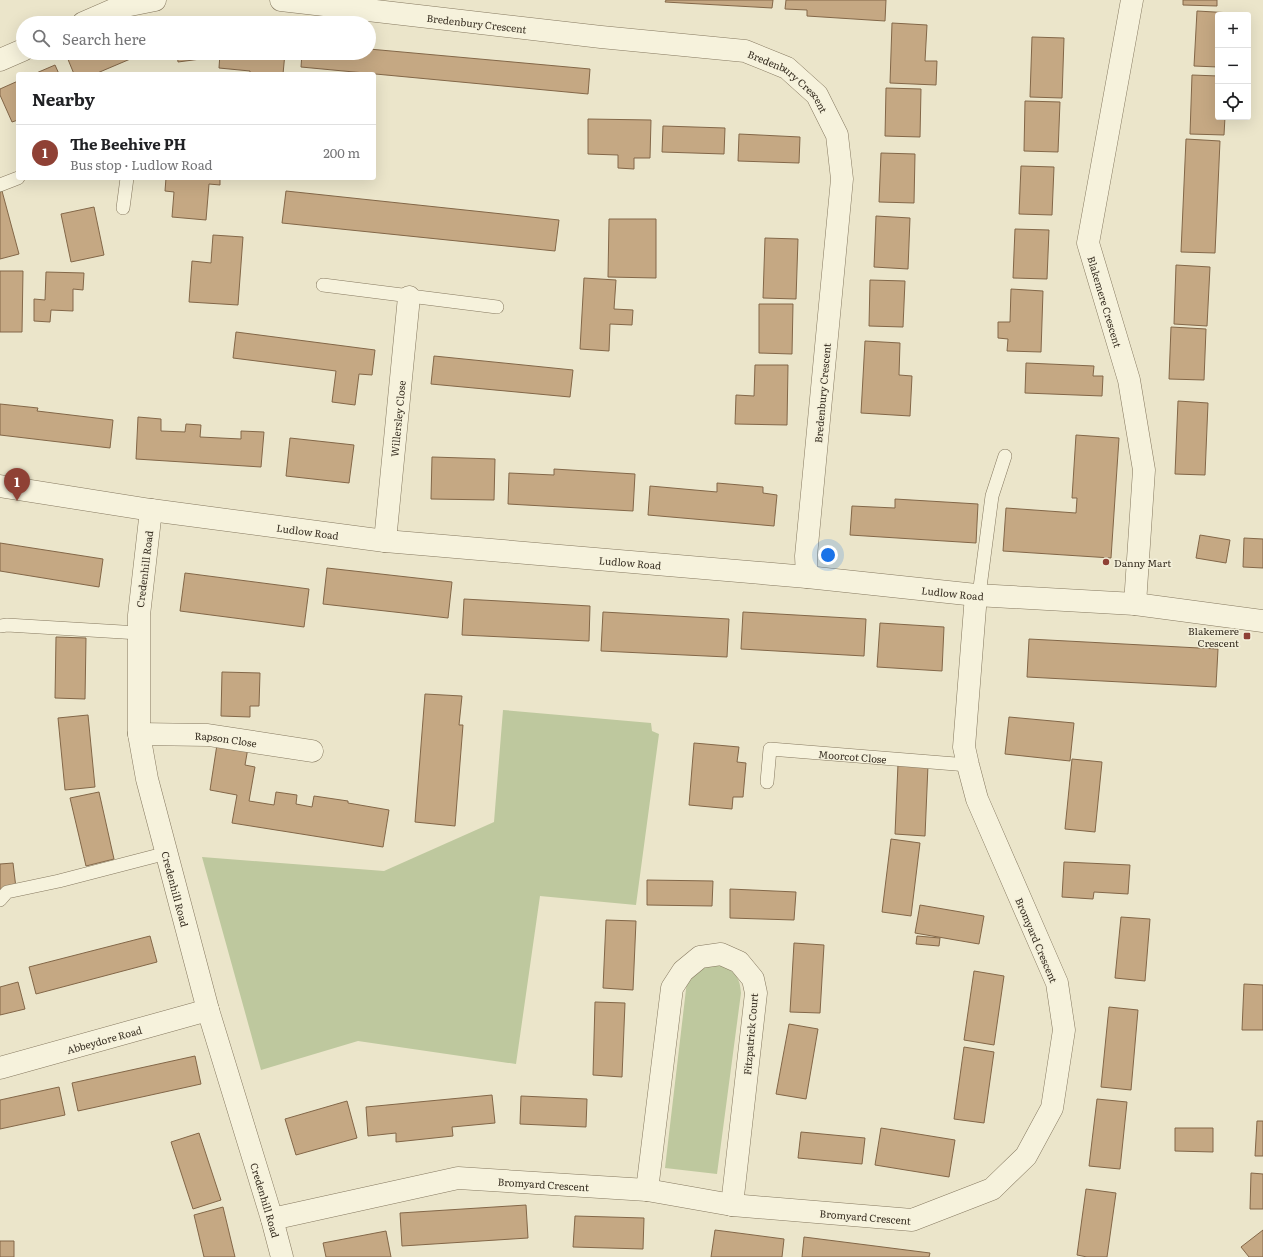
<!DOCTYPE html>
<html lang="en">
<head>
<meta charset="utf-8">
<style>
  :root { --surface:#fff; --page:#f6f6f6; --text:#202124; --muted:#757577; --line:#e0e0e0; --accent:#8f4135 }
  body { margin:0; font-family:Literata,serif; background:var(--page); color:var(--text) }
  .controls { position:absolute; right:12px; top:12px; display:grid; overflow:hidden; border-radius:4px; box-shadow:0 4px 16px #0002 }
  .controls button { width:36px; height:36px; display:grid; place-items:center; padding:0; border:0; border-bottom:1px solid var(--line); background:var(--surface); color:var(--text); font:20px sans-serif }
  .you { position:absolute; left:828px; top:555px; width:14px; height:14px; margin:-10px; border:3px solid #fff; border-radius:50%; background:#1a73e8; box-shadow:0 0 0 6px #1a73e833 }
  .badge { display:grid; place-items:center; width:26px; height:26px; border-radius:50%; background:var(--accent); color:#fff; font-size:13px; font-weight:700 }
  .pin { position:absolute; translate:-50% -33px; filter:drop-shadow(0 1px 2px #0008) }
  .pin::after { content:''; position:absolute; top:21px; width:14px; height:12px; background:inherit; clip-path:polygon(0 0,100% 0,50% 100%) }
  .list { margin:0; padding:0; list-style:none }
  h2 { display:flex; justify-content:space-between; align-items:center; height:52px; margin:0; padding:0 16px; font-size:17px }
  h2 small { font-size:13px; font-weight:400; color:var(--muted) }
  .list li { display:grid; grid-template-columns:26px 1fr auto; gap:12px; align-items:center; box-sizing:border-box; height:56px; padding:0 16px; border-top:1px solid var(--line) }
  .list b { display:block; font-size:15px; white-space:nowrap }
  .list p { margin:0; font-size:13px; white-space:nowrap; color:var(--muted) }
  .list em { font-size:13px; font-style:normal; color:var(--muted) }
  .icon { flex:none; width:22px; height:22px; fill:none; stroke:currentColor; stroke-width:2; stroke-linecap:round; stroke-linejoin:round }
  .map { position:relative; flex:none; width:1263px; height:1257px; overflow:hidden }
  .search { position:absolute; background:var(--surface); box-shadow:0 4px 16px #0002; left:16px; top:16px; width:360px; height:44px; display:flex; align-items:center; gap:10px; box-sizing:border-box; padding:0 14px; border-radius:22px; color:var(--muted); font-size:15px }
  .panel { position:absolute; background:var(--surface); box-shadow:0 4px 16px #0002; left:16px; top:72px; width:360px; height:108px; border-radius:4px }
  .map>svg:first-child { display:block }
  .green { fill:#bec89e }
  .building { fill:#c5a883; stroke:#836748 }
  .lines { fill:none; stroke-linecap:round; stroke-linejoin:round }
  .service-casing { stroke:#867960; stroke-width:14 }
  .minor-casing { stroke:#867960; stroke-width:23 }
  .service { stroke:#f6f2dc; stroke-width:13 }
  .minor { stroke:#f6f2dc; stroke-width:22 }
  .poi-dot { fill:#8f4135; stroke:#f3efd9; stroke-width:1.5 }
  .labels { text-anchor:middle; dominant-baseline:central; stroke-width:3; stroke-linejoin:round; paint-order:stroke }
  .street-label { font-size:10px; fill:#382f22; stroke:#f3efd9 }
  .poi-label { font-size:10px; fill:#382f22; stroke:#f3efd9; text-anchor:start }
</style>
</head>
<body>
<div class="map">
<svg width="1263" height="1257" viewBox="0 0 1263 1257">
  <rect width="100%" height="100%" fill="#ebe5ca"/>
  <!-- green -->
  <path class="green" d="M503,710L651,723L652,731L659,734L636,905L540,896L516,1064L358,1041L261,1070L202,857L384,871L494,822Z
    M719,964C734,971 740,976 741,993L717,1174L665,1168L687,981L704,966Z"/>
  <!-- building -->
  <path class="building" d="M666,0H773L772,8L665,2Z
    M786,0H886L885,21L807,16V10L785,9Z
    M1183,0H1217V6L1183,5Z
    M1197,11L1232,13V15H1218V67L1194,66Z
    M203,17L204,23H150Z
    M224,18L272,23H223Z
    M892,23L927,25L925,61H937L936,85L890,83Z
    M1032,37L1064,38L1062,98L1030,97Z
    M369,49L590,69L588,94L301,67L302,53H369Z
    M77,53H133L135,57L95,74H74L67,57Z
    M177,53H207L208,58L178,62Z
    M220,53H285L283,74H250V71L219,68Z
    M55,65L59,74H34Z
    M1192,75L1218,76V117H1225L1224,135L1190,134Z
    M18,81V120L12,122L0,95V89Z
    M886,88L921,89L920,137L885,136Z
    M1025,101L1060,102L1058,152L1024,151Z
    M588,119L651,120L650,158H634V169L618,168V155L588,154Z
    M663,126L725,128L724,154L662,152Z
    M739,134L800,137L799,163L738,161Z
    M1186,139L1220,141L1215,253L1181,252Z
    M881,153L915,154L914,203L879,202Z
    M1021,166L1054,167L1052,215L1019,214Z
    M166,178H220V185L209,184L206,220L172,217L174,192L165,191Z
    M2,191L19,254L0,259V192Z
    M286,191L559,220L555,251L282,223Z
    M94,207L104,255L71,262L61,214Z
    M876,216L910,218L908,269L874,267Z
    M609,219H656V278L608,277Z
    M1015,229L1049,230L1047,279L1013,278Z
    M213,235L243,237L238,305L189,302L192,261L211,263Z
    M765,238L798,239L796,299L763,298Z
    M1176,265L1210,267L1207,326L1174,324Z
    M0,271H23L22,332H0Z
    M46,272L84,273L83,290L73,289V311L51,310L50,322L34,321V299L45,300Z
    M584,278L616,280L614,309L633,310L632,325L610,324L609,351L580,349Z
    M870,280L905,281L903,327L869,326Z
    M1011,289L1043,291L1041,352L1007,351L1008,339L998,338V322H1010Z
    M759,304H793L792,354L759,353Z
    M1171,327L1206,329L1204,380L1169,379Z
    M236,332L375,350L372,375L359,374L355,405L332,402L336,371L233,358Z
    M865,341L900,343L899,375L912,376L910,416L861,413Z
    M434,356L573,370L570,397L431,384Z
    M1026,363L1094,366L1093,376H1103L1102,396L1025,393Z
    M755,365H788L787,425L735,424L736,395L754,396Z
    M1178,401L1208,403L1205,475L1175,474Z
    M0,404L38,408L37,411L113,420L110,448L0,435Z
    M138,417L161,419V431L185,432L186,424L201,425L200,437L241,439V431L264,432L261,467L136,459Z
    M1076,435L1119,438L1111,558L1003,551L1006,508L1076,513L1077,498H1072Z
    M290,438L354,445L349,483L286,476Z
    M432,457L495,459L494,500L431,499Z
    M554,469L635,474L633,511L508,504L509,473L554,475Z
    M717,483L763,487V493L777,495L774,526L648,515L650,486L717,492Z
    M895,499L978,504L976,543L850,535L852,506L895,508Z
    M1200,535L1230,540L1226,563L1196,558Z
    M1244,538L1263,539V568L1243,567Z
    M0,543L103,559L99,587L0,571Z
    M327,568L452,582L448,618L323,604Z
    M185,573L309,589L304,627L180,611Z
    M464,599L590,606L589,641L462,635Z
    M603,612L729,619L727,657L601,651Z
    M743,612L866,619L864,656L741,649Z
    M880,623L944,627L942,671L877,667Z
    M56,637L86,638L85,699L55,698Z
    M1029,639L1218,649L1216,687L1027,677Z
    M222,672L260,673L259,706H250V717L221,716Z
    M425,694L462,696L459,725H463L455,826L415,822Z
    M88,715L95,787L65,790L58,718Z
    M1009,717L1074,723L1070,761L1005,754Z
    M218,738L249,742L245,765L255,767L249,801L274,805L276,792L297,795L296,804L312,807L314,796L348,801V803L389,810L383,847L232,823L237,795L210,790Z
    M694,743L739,747L737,762L746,763L743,797H733L732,809L689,805Z
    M1072,759L1102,762L1095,832L1065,829Z
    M898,764L928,765L925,836L895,834Z
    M99,792L114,859L86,866L70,798Z
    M891,839L920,843L911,916L882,912Z
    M1064,862L1130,865L1128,894L1094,892L1093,899L1062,897Z
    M13,863L16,888L0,890V864Z
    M647,880L713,881L712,906L647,905Z
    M730,889L796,892L794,920L730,918Z
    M920,905L984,916L979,944L915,933Z
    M1121,917L1150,919L1145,981L1115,978Z
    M606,920L636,921L633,990L603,988Z
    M150,936L157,962L36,994L29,967Z
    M917,936L940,938L939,946L916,944Z
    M794,943L824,945L820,1013L790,1012Z
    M974,971L1004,976L994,1045L964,1040Z
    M18,982L25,1009L0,1015V987Z
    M1244,984L1263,985V1030H1242Z
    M595,1002L625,1003L622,1077L593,1075Z
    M1109,1007L1138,1010L1131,1090L1101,1087Z
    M789,1024L818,1029L806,1099L776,1094Z
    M964,1047L994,1052L984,1123L954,1119Z
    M195,1056L201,1084L78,1111L72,1083Z
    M59,1087L65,1115L0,1129V1100Z
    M492,1095L495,1123L452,1127L453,1136L396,1142V1133L368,1136L366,1107Z
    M521,1096L587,1099L586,1127L520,1124Z
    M1097,1099L1127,1102L1120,1169L1089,1166Z
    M347,1101L357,1138L296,1155L285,1119Z
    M1257,1121H1263V1156H1255Z
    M881,1128L955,1140L949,1177L875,1165Z
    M1175,1128H1213V1152L1175,1151Z
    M801,1132L865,1138L862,1164L798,1158Z
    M199,1133L221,1200L193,1209L171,1142Z
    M1251,1173L1263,1174V1209H1250Z
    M1086,1189L1116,1193L1107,1257H1087L1077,1255Z
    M526,1205L528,1238L402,1246L400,1213Z
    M223,1207L235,1257H204L194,1215Z
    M575,1216L644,1218L643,1249L573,1247Z
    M715,1230L784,1239L782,1257H711Z
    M1263,1230V1257H1249L1241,1247Z
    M386,1231L391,1257H326L323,1243Z
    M804,1237L930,1253L929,1257H802Z
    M0,1241H14V1257H0Z"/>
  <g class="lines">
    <defs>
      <g id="service">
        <path d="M0,185L18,178"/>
        <path d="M123,208L127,178"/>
        <path d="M323,285L497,307"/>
        <path d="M979,595L992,496L1005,456"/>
        <path d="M0,626L7,625L139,633"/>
        <path id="s1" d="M767,782L770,749L968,765"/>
        <path d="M0,900L7,892L59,881L167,853"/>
      </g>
      <g id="minor">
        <path id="s2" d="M281,0L601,37L745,51L787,68L817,95L837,135L842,179L806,556L807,577"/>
        <path id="s3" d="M1132,0L1088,243L1129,380L1144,470L1135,604"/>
        <path d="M83,23L120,7L155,0"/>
        <path d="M0,60L23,50"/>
        <path id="s4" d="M0,486L151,510L385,541L807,577L976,595L1135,604L1263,621"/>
        <path id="s5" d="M151,510L139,615V734L147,779L208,1010L272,1219L282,1257"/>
        <path id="s6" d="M385,541L409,297"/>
        <path id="s7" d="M139,734L208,735L312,751"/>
        <path id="s8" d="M0,1068L208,1010"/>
        <path d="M647,1190L672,988L683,971L700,957L721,954L739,962L753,979L756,993L732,1205"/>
        <path id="s9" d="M272,1219L458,1178L647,1190L732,1205L912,1220L992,1189L1026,1156L1052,1108L1064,1030L1057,983L977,799L968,765L964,747L976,595"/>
      </g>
    </defs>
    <!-- service casing -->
    <use href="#service" class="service-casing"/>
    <!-- minor casing -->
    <use href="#minor" class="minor-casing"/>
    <!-- service -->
    <use href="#service" class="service"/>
    <!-- minor -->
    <use href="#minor" class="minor"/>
  </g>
  <!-- markers -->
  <g class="poi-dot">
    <circle cx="1106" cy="562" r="4"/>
    <rect x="1243" y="632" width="8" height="8" rx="2"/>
  </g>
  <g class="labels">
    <!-- street labels -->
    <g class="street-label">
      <text stroke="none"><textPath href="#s2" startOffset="197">Bredenbury Crescent</textPath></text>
      <text stroke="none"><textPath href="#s2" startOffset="521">Bredenbury Crescent</textPath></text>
      <text stroke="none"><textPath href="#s3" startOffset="308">Blakemere Crescent</textPath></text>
      <text transform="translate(822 393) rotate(-85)">Bredenbury Crescent</text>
      <text stroke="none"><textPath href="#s6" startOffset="123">Willersley Close</textPath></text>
      <text stroke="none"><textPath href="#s4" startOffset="311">Ludlow Road</textPath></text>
      <text stroke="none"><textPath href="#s4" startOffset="635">Ludlow Road</textPath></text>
      <text transform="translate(144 569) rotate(-83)">Credenhill Road</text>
      <text stroke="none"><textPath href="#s4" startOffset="959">Ludlow Road</textPath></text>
      <text stroke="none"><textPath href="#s7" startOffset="87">Rapson Close</textPath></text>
      <text stroke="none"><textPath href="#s1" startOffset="116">Moorcot Close</textPath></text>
      <text stroke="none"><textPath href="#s5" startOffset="384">Credenhill Road</textPath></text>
      <text transform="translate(1037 940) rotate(67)">Bromyard Crescent</text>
      <text transform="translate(750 1034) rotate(-85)">Fitzpatrick Court</text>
      <text stroke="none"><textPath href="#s8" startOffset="108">Abbeydore Road</textPath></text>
      <text stroke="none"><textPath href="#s9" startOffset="276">Bromyard Crescent</textPath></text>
      <text stroke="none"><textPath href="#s5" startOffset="708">Credenhill Road</textPath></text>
      <text stroke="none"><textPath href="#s9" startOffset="600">Bromyard Crescent</textPath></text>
    </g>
    <!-- poi labels -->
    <g class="poi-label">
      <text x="1114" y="562">Danny Mart</text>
      <text x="1239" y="630" text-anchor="end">Blakemere<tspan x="1239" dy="12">Crescent</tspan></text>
    </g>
  </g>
</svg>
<div class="controls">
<button>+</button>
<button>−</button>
<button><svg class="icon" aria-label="locate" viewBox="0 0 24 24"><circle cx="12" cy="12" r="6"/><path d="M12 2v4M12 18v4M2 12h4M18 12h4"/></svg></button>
</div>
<div class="you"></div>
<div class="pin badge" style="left:17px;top:501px">1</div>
<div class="search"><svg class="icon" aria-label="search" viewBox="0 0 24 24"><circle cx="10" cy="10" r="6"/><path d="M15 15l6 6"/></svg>Search here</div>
<section class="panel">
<h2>Nearby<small></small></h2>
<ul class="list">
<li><span class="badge">1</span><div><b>The Beehive PH</b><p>Bus stop · Ludlow Road</p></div><em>200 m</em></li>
</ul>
</section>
</div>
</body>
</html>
